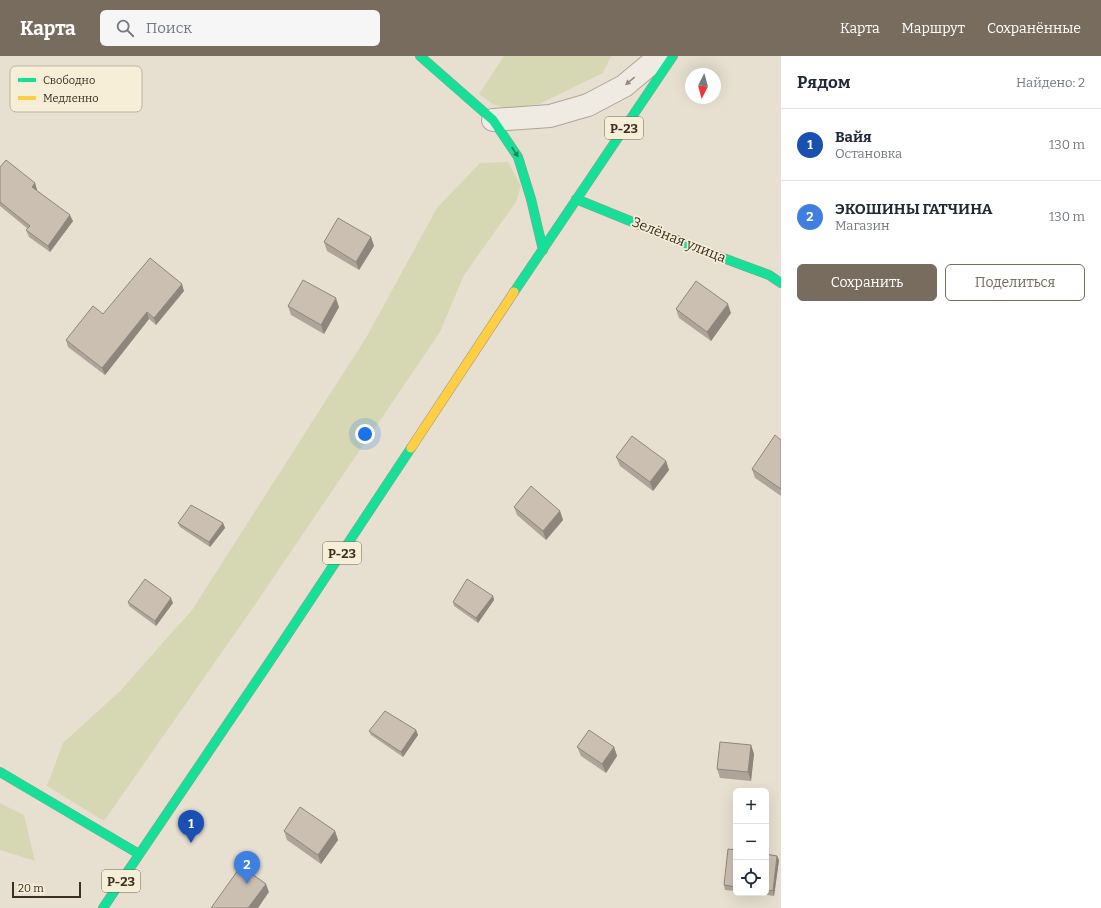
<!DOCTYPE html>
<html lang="ru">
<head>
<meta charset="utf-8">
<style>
  :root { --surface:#fff; --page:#f6f6f7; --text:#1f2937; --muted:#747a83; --line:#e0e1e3; --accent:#786c5e }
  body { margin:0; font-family:Bitter,serif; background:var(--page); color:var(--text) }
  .controls { position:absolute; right:12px; bottom:12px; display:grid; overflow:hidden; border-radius:6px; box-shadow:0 4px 16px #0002 }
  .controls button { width:36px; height:36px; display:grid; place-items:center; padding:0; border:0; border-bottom:1px solid var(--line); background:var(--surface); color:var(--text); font:20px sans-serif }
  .compass { position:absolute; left:685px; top:12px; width:36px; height:36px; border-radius:50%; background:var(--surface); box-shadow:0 4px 16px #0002; rotate:186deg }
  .scale { position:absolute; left:12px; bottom:10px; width:69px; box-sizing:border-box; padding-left:4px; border:2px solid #3d2e20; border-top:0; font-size:11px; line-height:14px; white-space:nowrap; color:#3d2e20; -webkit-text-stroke:3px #f7eed8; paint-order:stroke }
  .you { position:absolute; left:365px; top:378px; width:14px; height:14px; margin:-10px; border:3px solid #fff; border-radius:50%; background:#1a73e8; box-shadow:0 0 0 6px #1a73e833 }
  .badge { display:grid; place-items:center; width:26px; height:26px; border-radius:50%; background:var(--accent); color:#fff; font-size:13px; font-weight:700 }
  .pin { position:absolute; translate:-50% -33px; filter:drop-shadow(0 1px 2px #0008) }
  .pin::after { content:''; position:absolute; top:21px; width:14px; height:12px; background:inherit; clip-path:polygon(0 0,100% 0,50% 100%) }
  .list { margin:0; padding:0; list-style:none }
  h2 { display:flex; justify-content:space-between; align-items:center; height:52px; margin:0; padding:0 16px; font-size:17px }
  h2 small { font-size:13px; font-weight:400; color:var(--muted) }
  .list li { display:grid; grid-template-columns:26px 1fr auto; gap:12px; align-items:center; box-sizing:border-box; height:72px; padding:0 16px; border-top:1px solid var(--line) }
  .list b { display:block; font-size:15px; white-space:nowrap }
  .list p { margin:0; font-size:13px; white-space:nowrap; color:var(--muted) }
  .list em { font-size:13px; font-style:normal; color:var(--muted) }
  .actions { display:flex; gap:8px; padding:12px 16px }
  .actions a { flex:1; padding:9px 0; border:1px solid var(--accent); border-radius:6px; text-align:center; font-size:14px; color:var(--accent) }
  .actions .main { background:var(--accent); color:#fff }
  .icon { flex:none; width:22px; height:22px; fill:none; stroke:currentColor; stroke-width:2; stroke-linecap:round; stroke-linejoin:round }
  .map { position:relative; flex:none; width:781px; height:852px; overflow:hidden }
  header { display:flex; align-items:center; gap:24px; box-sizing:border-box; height:56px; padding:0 20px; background:var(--accent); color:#fff }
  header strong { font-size:19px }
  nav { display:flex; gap:22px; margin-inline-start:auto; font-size:14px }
  .search { width:280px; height:36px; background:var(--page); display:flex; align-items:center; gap:10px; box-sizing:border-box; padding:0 14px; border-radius:6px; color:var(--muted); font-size:15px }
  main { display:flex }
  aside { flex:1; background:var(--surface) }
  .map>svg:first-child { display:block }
  .green { fill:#d6d7b3 }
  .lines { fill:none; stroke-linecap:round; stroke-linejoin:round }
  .street-casing { stroke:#ada599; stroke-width:24 }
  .fast-casing { stroke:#9c958a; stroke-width:10 }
  .slow-casing { stroke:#9c958a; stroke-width:10 }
  .street { stroke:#efebe3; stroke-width:22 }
  .fast { stroke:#16e098; stroke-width:9 }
  .slow { stroke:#ffcf43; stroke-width:9 }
  .wall { fill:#afa499 }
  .shaded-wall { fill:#8e867d }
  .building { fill:#cbbfb2; stroke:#8e867d }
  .oneway { fill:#968c82 }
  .oneway2 { fill:#2b7e56 }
  .labels { text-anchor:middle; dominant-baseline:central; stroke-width:3.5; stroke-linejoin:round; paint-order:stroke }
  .shield { fill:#f7eed8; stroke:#756857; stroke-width:1 }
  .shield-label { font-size:13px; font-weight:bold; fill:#3d2e20 }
  .street-label { font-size:14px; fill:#3d2e20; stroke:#f7eed8 }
  .key { fill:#f7eed8; stroke:#bfb4a1; stroke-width:1 }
  .key-label { font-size:11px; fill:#3d2e20 }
</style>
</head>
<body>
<header>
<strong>Карта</strong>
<div class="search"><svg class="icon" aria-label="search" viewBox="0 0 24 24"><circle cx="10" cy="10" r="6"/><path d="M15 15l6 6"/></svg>Поиск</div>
<nav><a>Карта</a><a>Маршрут</a><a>Сохранённые</a></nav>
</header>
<main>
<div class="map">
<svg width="781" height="852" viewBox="0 0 781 852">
  <rect width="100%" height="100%" fill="#e7e0d1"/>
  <!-- green -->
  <path class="green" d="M504,0H611L603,17L539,48L507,53L493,48L479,38Z
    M508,106L521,130L516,146L464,219L440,276L252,553L104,765L47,730L63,687L120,635L192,554L367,280L437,152L480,107Z
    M0,747L24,759L35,805L0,794Z"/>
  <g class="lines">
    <defs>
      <path id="street" d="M493,64L550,60L588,49L624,30L660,0"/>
      <path id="fast" d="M420,0L493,64L518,101L531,143L543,194
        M576,143L699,193L769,219L781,227
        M514,236L673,0
        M0,716L139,798
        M103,852L274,599L411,392"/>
      <path id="slow" d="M411,392L514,236"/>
    </defs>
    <!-- street casing -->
    <use href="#street" class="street-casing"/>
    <!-- fast casing -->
    <use href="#fast" class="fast-casing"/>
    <!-- slow casing -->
    <use href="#slow" class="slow-casing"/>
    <!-- street -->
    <use href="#street" class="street"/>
    <!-- fast -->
    <use href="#fast" class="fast"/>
    <!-- slow -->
    <use href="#slow" class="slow"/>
  </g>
  <!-- wall -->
  <path class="wall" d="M0,111L35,127L37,134V135L73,165L50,196L29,181L26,174L28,173L0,150Z
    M371,181L374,190L359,214L327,195L324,186Z
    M184,235L156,269L149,263L105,319L68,291L66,284L103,258Z
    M288,250L339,251L324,278L291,259Z
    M676,253L731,257L711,285L679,262Z
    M781,384V440L755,422L752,413Z
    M616,401L666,405L669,414L653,435L620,410Z
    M514,451L560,455L563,464L546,484L517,459Z
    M178,467H223L225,472L210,491L180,471Z
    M493,540L494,544L478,567L454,550L453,546Z
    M128,546L173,547L156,570L129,550Z
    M416,674L418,679L403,701L371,679L369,675Z
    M751,689L754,698L751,725L720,722L717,713Z
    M577,691H614L617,700L606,717L581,700Z
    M284,775H335L338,784L321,808L287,784Z
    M736,794V835L725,834L724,829Z
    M766,798L777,800L779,804L774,840L752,837H766Z"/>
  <!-- shaded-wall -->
  <path class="shaded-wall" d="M35,127L37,134L34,138L32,131Z
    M70,159L73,165L50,196L48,190Z
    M371,181L374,190L359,214L356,206Z
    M182,228L184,235L156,269L154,262Z
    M336,242L339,251L324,278L321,269Z
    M728,248L731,257L711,285L707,276Z
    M147,256L149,263L105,319L102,312Z
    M666,405L669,414L653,435L650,426Z
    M560,455L563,464L546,484L543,475Z
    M223,467L225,472L210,491L209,486Z
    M493,540L494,544L478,567L476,562Z
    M171,542L173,547L156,570L155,565Z
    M416,674L418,679L403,701L401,696Z
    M751,689L754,698L751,725L748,716Z
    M614,691L617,700L606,717L602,708Z
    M335,775L338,784L321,808L318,799Z
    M777,800L779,804L774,840L773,835Z
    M266,828L269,836L258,852H248Z"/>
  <!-- building -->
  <path class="building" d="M6,104L35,127L32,131L70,159L48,190L26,174L30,170L0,146V111Z
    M338,162L371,181L356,206L324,186Z
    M150,202L182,228L154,262L147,256L102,312L66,284L93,250L103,258Z
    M303,224L336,242L321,269L288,250Z
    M696,225L728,248L707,276L676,253Z
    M775,379L781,384V433L752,413Z
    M632,380L666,405L650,426L616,401Z
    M531,430L560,455L543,475L514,451Z
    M191,449L223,467L209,486L178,467Z
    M145,523L171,542L155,565L128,546Z
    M467,523L493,540L476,562L453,546Z
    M385,655L416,674L401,696L369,675Z
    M589,674L614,691L602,708L577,691Z
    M720,686L751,689L748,716L717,713Z
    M300,751L335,775L318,799L284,775Z
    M728,793L736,794V831L724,829Z
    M766,798L777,800L773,835L766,834Z
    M241,810L266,828L248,852H211Z"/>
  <!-- one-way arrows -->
  <defs><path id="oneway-solid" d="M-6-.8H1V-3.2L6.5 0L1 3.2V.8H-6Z"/></defs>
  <use class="oneway" href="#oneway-solid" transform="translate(630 25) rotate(140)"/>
  <use class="oneway2" href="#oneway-solid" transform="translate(515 96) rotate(57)"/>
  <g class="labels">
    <!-- shield labels -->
    <g class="shield">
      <rect x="605" y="61" width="38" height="22" rx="3"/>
      <rect x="323" y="486" width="38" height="22" rx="3"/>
      <rect x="102" y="814" width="38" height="22" rx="3"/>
    </g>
    <g class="shield-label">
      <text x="624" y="72">Р-23</text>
      <text x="342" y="497">Р-23</text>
      <text x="121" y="825">Р-23</text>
    </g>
    <!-- street labels -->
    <g class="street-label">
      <text transform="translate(679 184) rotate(22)">Зелёная улица</text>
    </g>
  </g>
  <!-- legend -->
  <rect x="10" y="10" width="132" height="46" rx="6" class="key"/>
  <rect x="18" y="22" width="18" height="4" fill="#16e098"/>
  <rect x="18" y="40" width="18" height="4" fill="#ffcf43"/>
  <g class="key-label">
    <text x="43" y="28">Свободно</text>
    <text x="43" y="46">Медленно</text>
  </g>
</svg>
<div class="controls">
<button>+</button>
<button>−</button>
<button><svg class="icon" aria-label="locate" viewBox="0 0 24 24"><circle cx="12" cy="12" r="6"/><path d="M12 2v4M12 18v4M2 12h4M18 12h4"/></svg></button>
</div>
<svg class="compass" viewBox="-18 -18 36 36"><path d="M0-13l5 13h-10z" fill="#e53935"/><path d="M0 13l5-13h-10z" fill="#747a83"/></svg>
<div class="scale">20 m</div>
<div class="you"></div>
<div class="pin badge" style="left:191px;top:787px;background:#1a4fb4">1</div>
<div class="pin badge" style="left:247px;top:828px;background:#3f7fe0">2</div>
</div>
<aside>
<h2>Рядом<small>Найдено: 2</small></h2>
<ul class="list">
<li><span class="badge" style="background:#1a4fb4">1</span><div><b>Вайя</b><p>Остановка</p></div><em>130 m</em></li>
<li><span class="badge" style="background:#3f7fe0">2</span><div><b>ЭКОШИНЫ ГАТЧИНА</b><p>Магазин</p></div><em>130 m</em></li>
</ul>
<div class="actions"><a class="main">Сохранить</a><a>Поделиться</a></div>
</aside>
</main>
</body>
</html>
